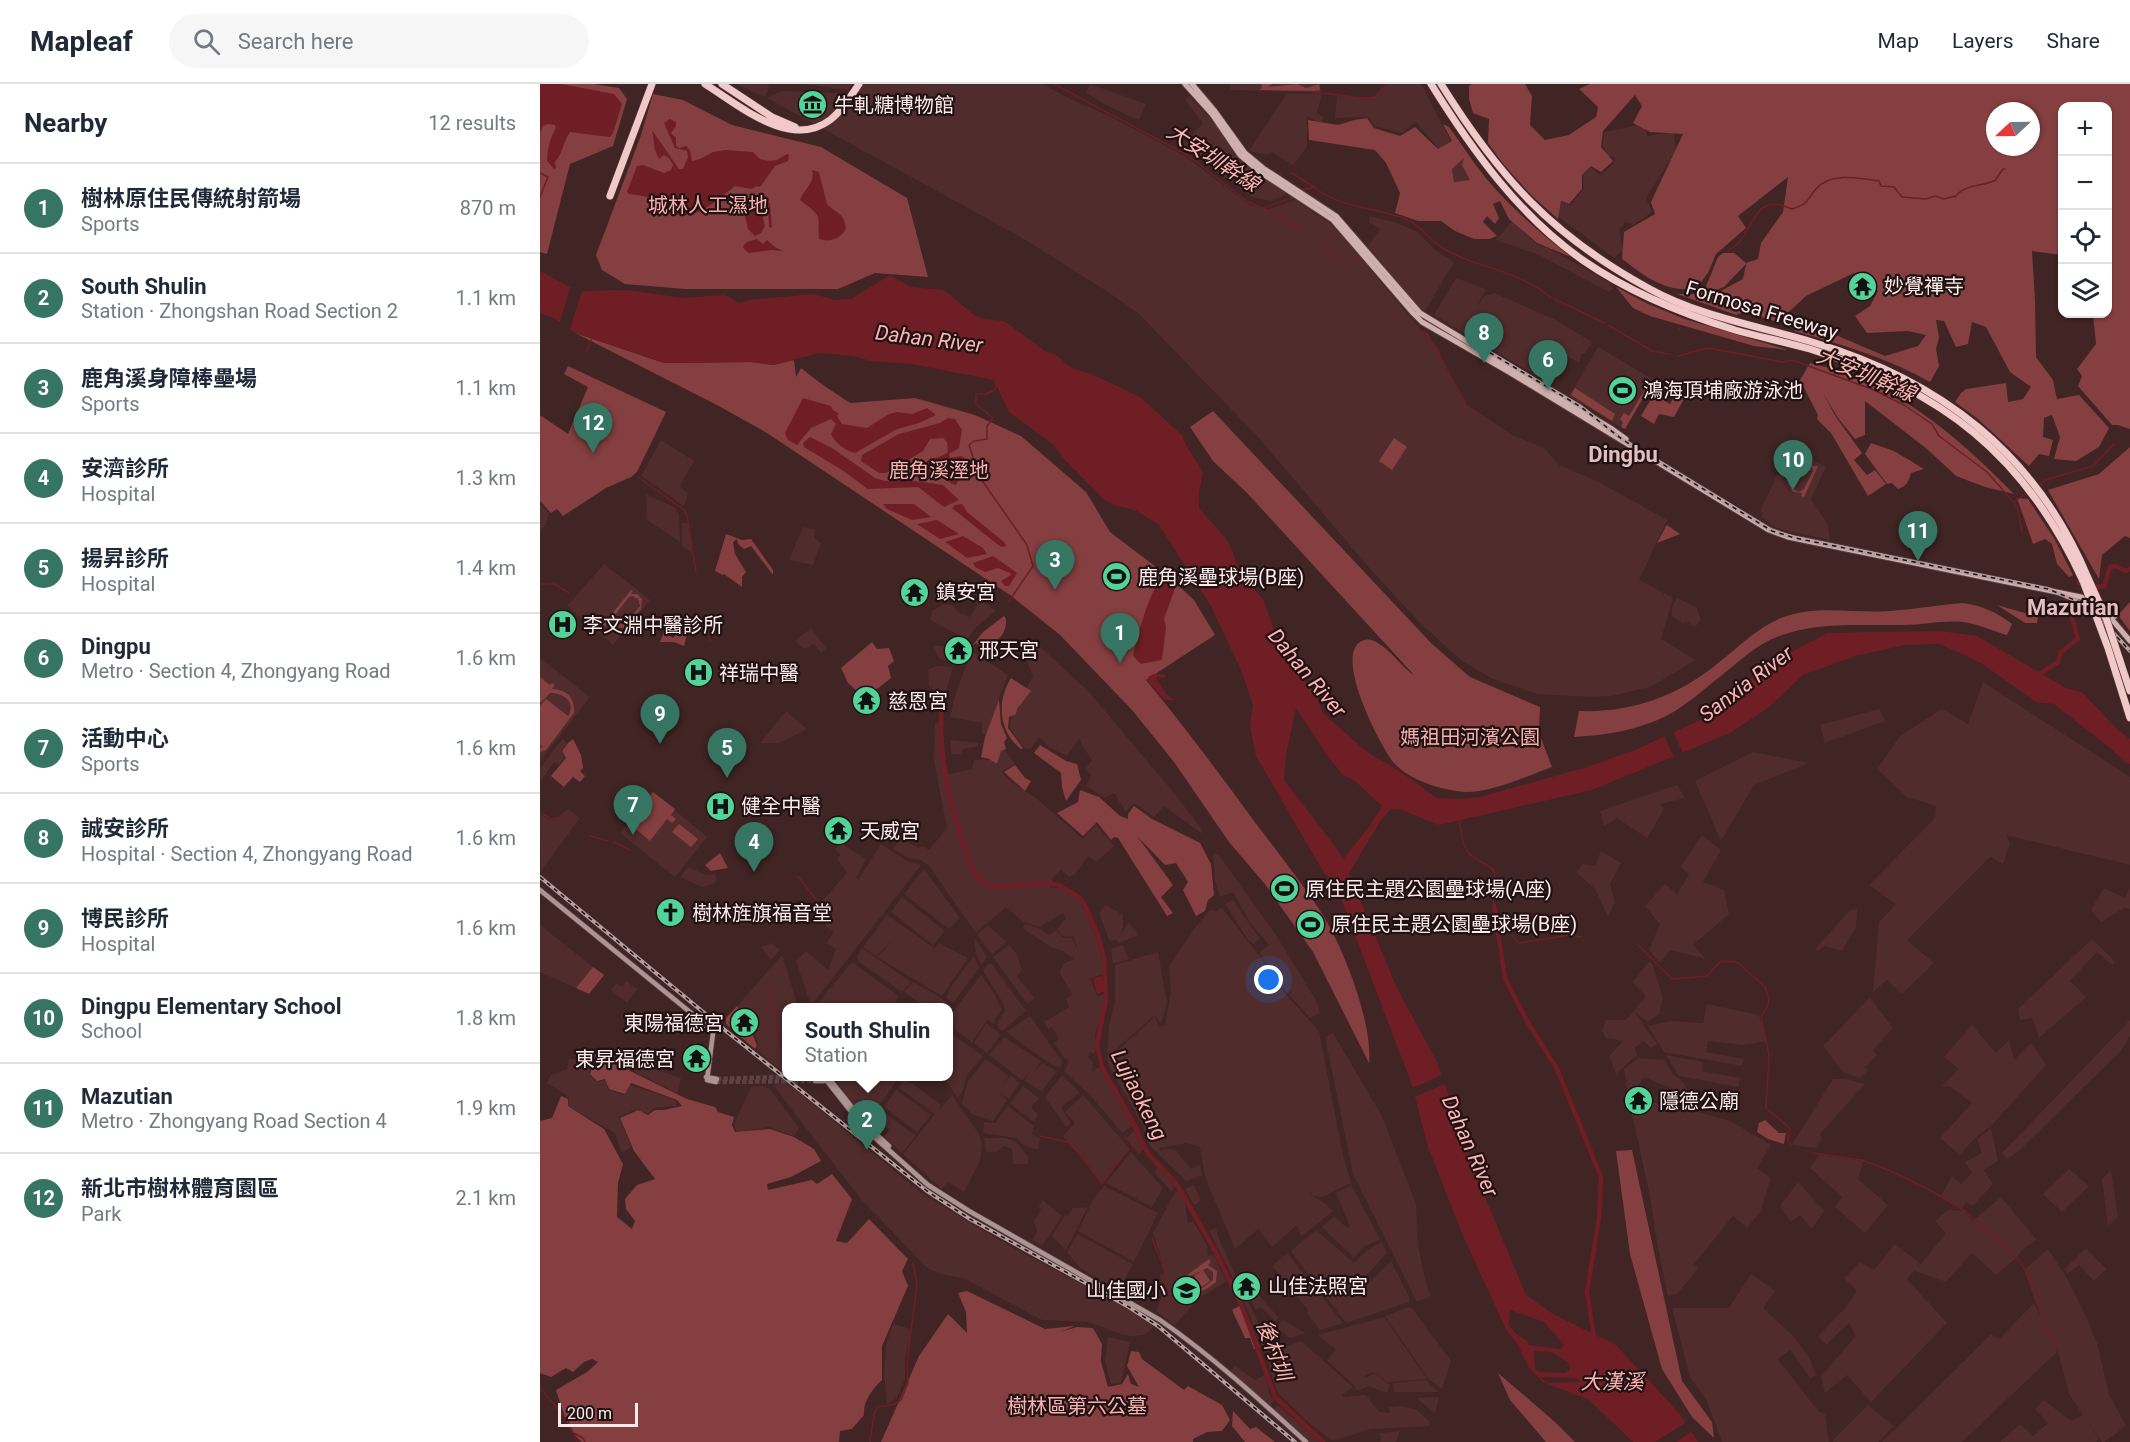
<!DOCTYPE html>
<html lang="en">
<head>
<meta charset="utf-8">
<style>
  :root { --surface:#fff; --page:#f6f6f7; --text:#1f2937; --muted:#747a83; --line:#e0e1e3; --accent:#367562 }
  body { margin:0; font-family:Roboto,"Noto Sans TC",sans-serif; background:var(--page); color:var(--text) }
  .controls { position:absolute; right:18px; top:18px; display:grid; overflow:hidden; border-radius:12px; box-shadow:0 2px 4px #0004 }
  .controls button { width:54px; height:54px; display:grid; place-items:center; padding:0; border:0; border-bottom:2px solid var(--line); background:var(--surface); color:var(--text); font:30px sans-serif }
  .compass { position:absolute; left:1446px; top:18px; width:54px; height:54px; border-radius:50%; background:var(--surface); box-shadow:0 2px 4px #0004; rotate:248deg }
  .scale { position:absolute; left:18px; bottom:15px; width:80px; box-sizing:border-box; padding-left:6px; border:3px solid #feeae9; border-top:0; font-size:16px; line-height:21px; white-space:nowrap; color:#feeae9; -webkit-text-stroke:4px #1f1212; paint-order:stroke }
  .you { position:absolute; left:729px; top:896px; width:21px; height:21px; margin:-15px; border:4px solid #fff; border-radius:50%; background:#1a73e8; box-shadow:0 0 0 9px #1a73e833 }
  .badge { display:grid; place-items:center; width:39px; height:39px; border-radius:50%; background:var(--accent); color:#fff; font-size:20px; font-weight:700 }
  .pin { position:absolute; translate:-50% -50px; filter:drop-shadow(0 2px 3px #0008) }
  .pin::after { content:''; position:absolute; top:32px; width:21px; height:18px; background:inherit; clip-path:polygon(0 0,100% 0,50% 100%) }
  .popup { position:absolute; left:242px; top:919px; width:171px; height:78px; box-sizing:border-box; display:grid; place-content:center; border-radius:12px; background:var(--surface); filter:drop-shadow(0 2px 4px #0005); font-size:20px; white-space:nowrap; color:var(--muted) }
  .popup b { font-size:22px; color:var(--text) }
  .popup::after { content:''; position:absolute; left:50%; top:100%; margin-left:-12px; border:12px solid transparent; border-top-color:var(--surface) }
  .list { margin:0; padding:0; list-style:none }
  h2 { display:flex; justify-content:space-between; align-items:center; height:78px; margin:0; padding:0 24px; font-size:26px }
  h2 small { font-size:20px; font-weight:400; color:var(--muted) }
  .list li { display:grid; grid-template-columns:39px 1fr auto; gap:18px; align-items:center; box-sizing:border-box; height:90px; padding:0 24px; border-top:2px solid var(--line) }
  .list b { display:block; font-size:22px; white-space:nowrap }
  .list p { margin:0; font-size:20px; white-space:nowrap; color:var(--muted) }
  .list em { font-size:20px; font-style:normal; color:var(--muted) }
  .icon { flex:none; width:33px; height:33px; fill:none; stroke:currentColor; stroke-width:2; stroke-linecap:round; stroke-linejoin:round }
  .map { position:relative; flex:none; width:1590px; height:1358px; overflow:hidden }
  header { display:flex; align-items:center; gap:36px; box-sizing:border-box; height:84px; padding:0 30px; background:var(--surface); border-bottom:2px solid var(--line) }
  header strong { font-size:28px }
  nav { display:flex; gap:33px; margin-inline-start:auto; font-size:21px }
  .search { width:420px; height:54px; background:var(--page); display:flex; align-items:center; gap:15px; box-sizing:border-box; padding:0 21px; border-radius:33px; color:var(--muted); font-size:22px }
  main { display:flex }
  aside { flex:1; background:var(--surface) }
  .map>svg:first-child { display:block }
  .built { fill:#502c2d }
  .green { fill:#853f40; fill-rule:evenodd }
  .water { fill:#701e25; fill-rule:evenodd }
  .pier { fill:#412424 }
  .lines { fill:none; stroke-linecap:round; stroke-linejoin:round }
  .stream { stroke:#701e25; stroke-width:1.5 }
  .river { stroke:#701e25; stroke-width:4.5 }
  .secondary-tunnel { stroke:#5d4242; stroke-width:4.5; stroke-dasharray:4.5 2; stroke-linecap:butt }
  .secondary-casing { stroke:#5b4040; stroke-width:6 }
  .primary-casing { stroke:#5b4040; stroke-width:7 }
  .highway-casing { stroke:#5b4040; stroke-width:8 }
  .secondary { stroke:#ac9493; stroke-width:4.5 }
  .primary { stroke:#d0b0af; stroke-width:5 }
  .highway { stroke:#f0c9c8; stroke-width:7 }
  .rail-casing { stroke:#b59e9d; stroke-width:4 }
  .rail { stroke:#1f1212; stroke-width:1.5; stroke-dasharray:4.5; stroke-linecap:butt }
  .highway-bridge-casing { stroke:#5b4040; stroke-width:8; stroke-linecap:butt }
  .highway-bridge { stroke:#f0c9c8; stroke-width:7 }
  .labels { text-anchor:middle; dominant-baseline:central; stroke-width:4.5; stroke-linejoin:round; paint-order:stroke }
  .poi-label { font-size:20px; fill:#feeae9; stroke:#1f1212; text-anchor:start }
  .park-label { font-size:20px; fill:#fbb0af; stroke:#1f1212 }
  .street-label { font-size:20px; fill:#feeae9; stroke:#1f1212 }
  .water-label { font-size:21px; font-style:italic; fill:#fdb3b2; stroke:#1f1212 }
  .quarter-label { font-size:22px; font-weight:bold; fill:#e4bdbc; stroke:#1f1212 }
</style>
</head>
<body>
<header>
<strong>Mapleaf</strong>
<div class="search"><svg class="icon" aria-label="search" viewBox="0 0 24 24"><circle cx="10" cy="10" r="6"/><path d="M15 15l6 6"/></svg>Search here</div>
<nav><a>Map</a><a>Layers</a><a>Share</a></nav>
</header>
<main>
<aside>
<h2>Nearby<small>12 results</small></h2>
<ul class="list">
<li><span class="badge">1</span><div><b>樹林原住民傳統射箭場</b><p>Sports</p></div><em>870 m</em></li>
<li><span class="badge">2</span><div><b>South Shulin</b><p>Station · Zhongshan Road Section 2</p></div><em>1.1 km</em></li>
<li><span class="badge">3</span><div><b>鹿角溪身障棒壘場</b><p>Sports</p></div><em>1.1 km</em></li>
<li><span class="badge">4</span><div><b>安濟診所</b><p>Hospital</p></div><em>1.3 km</em></li>
<li><span class="badge">5</span><div><b>揚昇診所</b><p>Hospital</p></div><em>1.4 km</em></li>
<li><span class="badge">6</span><div><b>Dingpu</b><p>Metro · Section 4, Zhongyang Road</p></div><em>1.6 km</em></li>
<li><span class="badge">7</span><div><b>活動中心</b><p>Sports</p></div><em>1.6 km</em></li>
<li><span class="badge">8</span><div><b>誠安診所</b><p>Hospital · Section 4, Zhongyang Road</p></div><em>1.6 km</em></li>
<li><span class="badge">9</span><div><b>博民診所</b><p>Hospital</p></div><em>1.6 km</em></li>
<li><span class="badge">10</span><div><b>Dingpu Elementary School</b><p>School</p></div><em>1.8 km</em></li>
<li><span class="badge">11</span><div><b>Mazutian</b><p>Metro · Zhongyang Road Section 4</p></div><em>1.9 km</em></li>
<li><span class="badge">12</span><div><b>新北市樹林體育園區</b><p>Park</p></div><em>2.1 km</em></li>
</ul>
</aside>
<div class="map">
<svg width="1590" height="1358" viewBox="0 0 1590 1358">
  <rect width="100%" height="100%" fill="#412424"/>
  <!-- built -->
  <path class="built" d="M196,0H228L229,4L225,13Z
    M262,0H312L308,6Z
    M322,0H503L530,15L568,31L645,72L710,121L729,125L755,116L795,143L881,246L888,249L926,320L972,351L1004,364L1019,381L1059,398L1127,436L1099,496L1133,514L1121,555L1156,576L1110,603L1072,612L1052,613L998,610L953,595L922,577L880,539L832,487L718,353L598,229L568,208L479,152L227,14L241,7L315,10Z
    M550,0L606,20L599,36L572,24L546,9Z
    M690,0H780L781,8L690,6Z
    M849,0H881L911,57L899,65L876,38L862,49L835,42L828,33L795,34L797,12L833,14L841,4Z
    M747,9L782,10L777,28L784,34L781,39L767,32V63L753,81L732,68L729,71L709,67Z
    M650,12L681,47L693,68L709,84L747,110L732,117L712,113L643,62L663,39L645,16Z
    M1104,40L1107,52L1133,48L1137,65L1106,114L1112,128L1094,141L1085,138L1079,146L1083,166L1074,174L1019,133V124L1022,118L1030,122L1044,104L1043,91L1051,83L1060,91L1073,81L1075,73L1068,72L1063,62L1064,48Z
    M925,72L930,97L914,98L912,85Z
    M829,132L855,138L876,147L895,166L914,178L884,229L878,224L828,162L840,145L829,138Z
    M972,137L997,161L1008,164L1070,199L1073,205L1069,208L999,171L956,156Z
    M916,194L946,205L936,224L944,212L954,209L1014,235L1052,258L1045,270H1041L1039,279L1019,267L1002,295L894,231Z
    M1058,263L1114,296L1085,345L1029,312Z
    M121,356L154,377L140,402L148,410L144,422L101,392Z
    M1250,366L1286,383L1271,415L1288,441L1290,456L1248,447L1235,443L1221,433L1223,429L1220,427L1235,397L1234,394L1240,390Z
    M106,410L134,423L139,431L140,458L107,436Z
    M0,419L9,429L6,441L0,447Z
    M142,439H148L152,469L142,462Z
    M263,443L275,445L274,454L281,459L273,481L249,476Z
    M64,480L110,516L73,561L27,522Z
    M1137,514L1157,524L1161,536L1155,543L1146,537L1144,540L1132,532V523Z
    M441,516L456,527L437,542L427,555L390,536L392,527L404,520L412,521L420,530L424,528L423,530L430,533L438,521L435,518Z
    M271,544L286,564L281,569L274,560L264,565L255,557Z
    M411,555L424,562L417,579L400,575L393,561L409,563Z
    M492,555L548,607L635,710L663,747L661,749L624,722L614,733L594,719L586,728L574,709L565,714L546,702L551,691L545,684L552,677L539,655L527,672L510,664L499,653L490,665L484,664L469,643L471,633L493,592L482,566Z
    M431,567L468,591L460,611L449,651L442,650V639L410,633L415,612Z
    M0,574L50,613L0,677Z
    M396,582L413,583L403,618H396L393,605L389,602L388,586Z
    M1443,598L1590,693V781L1466,751L1470,759L1463,780L1450,773L1367,856L1394,879L1362,910L1347,896L1333,908L1339,838L1356,820L1329,801L1395,734L1396,722L1367,713L1337,685L1360,652L1402,625L1428,640Z
    M1339,625L1345,637L1285,659L1280,641Z
    M246,627L267,645L239,659H220Z
    M395,639H400L405,691L432,685L434,676H452L458,682V674L463,664L475,680L462,688L471,698L496,714L543,755L556,740L574,762L556,778L549,772L534,791L529,793L521,786L514,792L510,803L524,805L540,816L559,859L564,890L550,894L557,912L565,911L563,927L555,951L556,966L554,970L549,968L548,974L553,978L552,987L560,983L593,1042L582,1049L550,1011L524,987L528,980L527,978L529,975L526,976L514,959L519,955L512,943L508,945L504,938L529,923L526,915L532,910L520,889L523,880L534,875L523,867L511,863L482,844L486,840L499,844L509,851L516,846L523,854H532L539,869L533,852L526,853L521,851L517,845L526,834L523,829L499,843L483,838L466,823L436,849L389,782L381,776L368,774L353,765L360,754L379,764L383,762L389,766L407,744L394,677Z
    M23,654L27,660L21,667L25,674L18,681L14,678L1,697L0,684Z
    M410,656L439,659L437,663L422,665V671L411,670Z
    M1213,668L1269,679L1214,701L1181,757L1155,697Z
    M1137,701L1145,714L1120,720L1124,725L1107,754L1077,734L1064,742L1060,727Z
    M113,708L167,753L135,793L80,749Z
    M28,725L40,734L1,787L0,731L9,735L19,732Z
    M1162,751L1181,766L1163,798L1184,806L1189,830L1153,861L1166,875L1130,866L1120,879L1109,866L1120,840L1105,822L1125,800L1137,810L1149,791L1141,782Z
    M301,759L326,775L316,794L318,796L341,760L367,777L381,781L271,922L256,877L266,867L288,886L296,865L286,859L294,848L286,842L291,833L278,822L307,789L297,775L301,771L295,765Z
    M1061,767L1081,779L1070,800L1075,818L1068,833L1055,805L1036,788L1043,780L1055,782Z
    M673,769L679,771L736,851L777,918L780,929L770,934L749,911L754,906L748,910L719,868L729,861L711,840L693,808L680,813L675,797Z
    M148,783L166,791L176,790L175,792L177,794L175,799L162,803L140,793Z
    M384,785L420,834L409,845L364,810Z
    M1590,803V825L1584,824L1561,838L1551,826L1564,804L1585,814Z
    M362,813L405,847L393,861L351,828Z
    M693,816L720,855L713,860L708,856L685,820Z
    M566,821L583,831V844L581,850L589,838L599,851L578,859L577,855L570,858L559,829Z
    M682,824L721,874L743,907L779,947L803,1071L811,1099L782,1113L773,1112L768,1107L772,1112L783,1118L793,1127L761,1153L757,1141L732,1163L718,1145L695,1165L665,1093L660,1063L647,1059L619,1064L621,1067L623,1065L635,1066L651,1085L660,1081L662,1091L646,1097L610,1062L602,1040L569,982L567,974L569,941L575,918V881L618,868L627,919L621,940L615,931L573,968L574,970L615,932L619,943L625,941L631,908L629,882L654,845L670,826L675,827Z
    M1317,825L1316,843L1302,867L1285,862L1278,867L1276,864L1310,826Z
    M347,831L394,864L391,869L399,859L428,874L402,912L337,873L355,854L336,872L323,863Z
    M0,841L53,883L36,904L0,888Z
    M448,841L466,858L452,871L437,850Z
    M434,853L447,873L441,881L436,869Z
    M1552,855L1575,878L1573,881L1557,868L1530,897L1546,913L1499,954L1492,934L1480,936L1478,925Z
    M231,859L240,866L231,876L221,863Z
    M469,861L476,869L482,886L477,893L495,914L487,920L453,873Z
    M583,861L589,875L573,880L571,865Z
    M322,864L371,898L362,908L319,878L317,873Z
    M242,871L258,923L246,924V989H244L217,966L218,959L211,943L204,940V931L197,922Z
    M434,872L439,884L413,919L406,914L407,911L413,900Z
    M1109,878L1112,879L1123,914L1119,930L1107,938L1094,927L1117,960L1111,964L1103,957L1095,964L1097,971L1076,990L1069,972L1083,957L1066,954L1062,946L1066,936H1086L1106,912L1092,898Z
    M313,879L359,912L355,917L363,923H338L328,916L336,923H275L310,880Z
    M448,880H452L486,927L462,947L457,940L465,926L463,919L443,887Z
    M441,891L455,911L462,926L455,935L454,940L447,936L432,958L408,941V935Z
    M86,897L97,905L87,919L71,906L76,899L82,903Z
    M373,898L398,912L412,922L408,927V924L391,923L397,913L390,923H385L364,908Z
    M1330,913L1353,944L1333,966L1337,971L1325,983L1328,986L1320,994L1303,988L1283,962Z
    M1167,920L1219,931L1226,957L1204,961L1168,957L1166,968L1204,975L1202,982L1124,968L1108,942L1130,937L1163,939Z
    M490,932L521,976L522,980L520,984L512,981L466,948Z
    M1590,936V952L1580,968L1479,1067L1467,1075L1462,1069Z
    M446,939L461,951L447,969L434,959Z
    M1432,941L1456,969L1469,956L1474,976L1491,959L1506,981L1453,1040L1434,1055L1420,1071L1400,1054L1432,1019L1411,1003L1402,1002L1419,985L1404,973Z
    M408,947L443,972L427,991L422,1008L418,1014L403,993L408,992Z
    M793,949L842,1032L876,1120L878,1161L884,1191L891,1212L877,1218L813,1090L787,963L786,953Z
    M464,953L501,977L495,987L502,979L517,987L502,1007H500L484,996L490,988L482,996L449,971Z
    M72,971L141,994L137,1009L87,984L78,979Z
    M1126,971L1163,978L1162,987L1200,994L1198,1003L1139,992Z
    M1098,974L1125,976L1133,990L1145,1000L1148,1009L1146,1011L1104,993L1092,1011H1088L1084,985Z
    M29,975L51,977L49,990L57,998L65,996L68,1006L85,1011L90,1001L130,1014L137,1017L136,1022L114,1024L108,1029L100,1028V1025L94,1026L79,1033L91,1063L82,1069L75,1049L28,1022L29,1013L7,999L11,991L27,985Z
    M446,975L469,992L463,1000L471,992L480,999L469,1015L459,1009L467,1016L453,1037L432,1030L422,1019L428,997Z
    M522,991L540,1009L521,1023L531,1040L526,1043L505,1013Z
    M295,993H359L329,1037L304,1010Z
    M365,994L401,1021L397,1028L412,1011L439,1050L442,1061L440,1077L424,1108L408,1098L402,1105L363,1070L395,1030L358,1003Z
    M1293,995H1306L1325,1000L1280,1050L1282,1054L1275,1064L1252,1061Z
    M246,998L380,1108L466,1160L587,1224L614,1243L604,1251L591,1252L583,1251L549,1238L502,1236L423,1194L400,1190L387,1184L320,1114L233,1001Z
    M223,1002L230,1005L259,1044L254,1052L229,1043L197,1049L194,1040L211,1003Z
    M483,1002L499,1014L491,1023L498,1031L494,1038L470,1020Z
    M356,1006L391,1031L377,1048L344,1023Z
    M543,1011L590,1065L562,1099L523,1052L535,1039L525,1028Z
    M1102,1017L1141,1023L1190,1037L1231,1061L1217,1084L1231,1094L1220,1128L1207,1144L1193,1132L1154,1180L1159,1184L1137,1210L1128,1212L1117,1159L1110,1112L1090,1021L1101,1020Z
    M468,1022L494,1042L492,1050L500,1054L498,1066L483,1061L477,1054L443,1049L444,1038L455,1039Z
    M341,1026L376,1052L362,1069L344,1053L349,1046L334,1034Z
    M1451,1044L1458,1077L1444,1086L1453,1100L1433,1122L1426,1118L1422,1124L1401,1112L1412,1092L1421,1100L1432,1089L1425,1078L1442,1069L1437,1055Z
    M595,1046L603,1066L599,1070L586,1055Z
    M444,1054H465L476,1058L488,1073V1080H473L472,1065L464,1062L456,1068H446Z
    M591,1068L623,1104L612,1123L566,1099Z
    M1279,1071L1323,1077L1318,1095L1348,1121L1325,1149L1295,1123L1302,1113L1270,1084Z
    M619,1083L636,1102L631,1107L614,1088Z
    M1529,1085L1549,1102L1522,1128L1503,1110Z
    M1571,1086L1578,1133L1568,1142L1562,1095Z
    M1258,1098L1284,1127L1272,1145L1260,1131L1251,1138L1240,1122Z
    M654,1101L661,1117L654,1121L645,1105Z
    M811,1101L840,1155L825,1162L814,1174L782,1143L794,1132L807,1144L810,1142L796,1109Z
    M564,1102L618,1129L594,1178L538,1147L554,1114Z
    M639,1107L644,1115L648,1139L653,1137L667,1161L668,1172L674,1171L686,1198L659,1214L635,1241L616,1227L622,1212L620,1191L624,1189L622,1177L613,1149L634,1110Z
    M1461,1113L1497,1156L1483,1165L1475,1175L1456,1191L1432,1169L1406,1198L1375,1187L1376,1185L1367,1195L1407,1239L1331,1318L1307,1291L1285,1309L1281,1292L1316,1252L1309,1239L1286,1261L1278,1252L1306,1223L1317,1207L1304,1194L1320,1178L1334,1186L1355,1160L1381,1180L1406,1149L1395,1137L1408,1126L1424,1127L1433,1137Z
    M503,1116L522,1132L502,1162L492,1156L497,1147L494,1137L501,1126L499,1122Z
    M548,1123L526,1166L512,1152L525,1131L528,1132L533,1124Z
    M676,1144L679,1155L702,1205L699,1206L669,1147Z
    M776,1146L814,1179L827,1166L842,1158L847,1169L819,1199L824,1204L851,1177L870,1215L869,1218L806,1239L752,1169V1166Z
    M537,1150L593,1180L579,1206L541,1185L527,1168Z
    M1546,1164L1566,1185L1554,1197L1539,1181L1527,1190L1525,1185Z
    M1508,1165L1527,1194L1546,1232L1557,1259L1569,1310L1586,1342L1564,1358H1562L1547,1336L1559,1355L1556,1358H1460L1480,1340L1493,1352L1508,1339L1495,1325L1504,1316L1531,1337L1543,1331L1529,1310L1518,1267L1506,1243L1517,1268L1422,1358H1342L1451,1250L1459,1255L1494,1219L1501,1233L1484,1186Z
    M747,1169L803,1239L780,1246L767,1229L768,1226L732,1182Z
    M1211,1190L1235,1207L1223,1224L1253,1252L1269,1273L1276,1291L1270,1294L1250,1266L1238,1275L1278,1327L1285,1330L1289,1358H1182L1166,1315L1150,1293L1132,1224H1189Z
    M713,1204L738,1233L736,1238L721,1223L716,1226L707,1207Z
    M703,1207L729,1260V1261L722,1262L700,1208Z
    M869,1223L872,1224L911,1277L902,1305L889,1296L845,1232Z
    M844,1233L887,1295L848,1298L834,1288L824,1292L827,1293L835,1289L850,1301L847,1309L828,1302L820,1306H814L816,1304L812,1299L787,1277L796,1266L778,1251Z
    M743,1236L765,1249L750,1254L736,1243Z
    M353,1240L371,1245L365,1275V1295L357,1314L347,1320L344,1289L346,1261Z
    M568,1253L590,1258L581,1299L571,1300L565,1277Z
    M761,1257L813,1303L802,1311L803,1313L826,1311L839,1328L850,1329L849,1323L860,1322L876,1325L889,1337L890,1342L831,1345L793,1357L769,1339L737,1308L725,1268Z
    M695,1282L715,1296L726,1290L729,1309L734,1317L730,1321L690,1287Z
    M886,1296L898,1308H854L853,1299Z
    M899,1313L895,1330L877,1314Z
    M738,1321L780,1358H769L734,1326Z
    M1328,1321L1354,1342L1338,1358H1293V1356Z
    M860,1347L856,1358H838L841,1357L840,1349Z"/>
  <!-- green -->
  <path class="green" d="M0,0H54L79,4L87,15L73,62L30,80L7,170L0,168Z
    M721,0H732L728,3L757,0L766,4L779,0L780,6L777,7L776,4V7L719,6L722,4Z
    M932,0H985L992,12L990,41L1005,56L1029,51L1056,33L1058,23L1039,5L1050,0H1590V345L1578,341H1572L1538,302L1542,292L1537,285L1556,260L1553,230H1568V22H1522V171L1492,167L1495,216L1496,273L1513,296L1517,315L1539,311L1569,344L1559,363L1536,377L1514,375L1520,353L1512,331L1504,334L1503,353L1513,356L1509,372L1499,370L1489,382L1438,335L1415,318L1421,309L1426,305L1466,299L1468,318L1483,315L1491,303L1470,288L1446,243L1432,238L1428,260L1416,263L1404,237L1396,236L1399,253L1396,265L1399,282L1390,298C1348,274 1300,260 1254,247L1266,239L1272,247L1284,246L1345,272L1378,262L1386,251L1368,247L1327,249L1315,232L1330,222L1338,207L1314,189L1266,212L1238,238L1205,228L1196,231L1137,210H1158L1164,207L1178,173L1183,169H1194L1206,179L1218,175L1221,159L1243,128L1248,93L1198,132L1206,144L1176,170L1168,189L1156,205C1124,208 1106,193 1082,175L1084,148L1115,130L1111,118L1143,50L1110,48L1093,39L1102,22L1095,11L1063,47L1061,63L1073,77L1061,88L1051,82L1042,91V105L1029,120L1021,117L1018,135L992,112L964,81L948,59L949,35L933,29L929,15V2ZM1455,27H1491V63H1455ZM1206,180L1203,195L1175,210L1171,208L1184,203Z
    M113,10L143,16L192,41L281,63L367,114L388,193L335,189L298,205H145L85,200L62,186L56,171L101,51Z
    M827,34L834,44L860,52L875,43L898,65L912,57L903,40L909,43C921,59 932,77 945,93C970,123 1000,149 1031,173L997,159L969,135L960,117L953,120L959,134L955,140L947,132L943,138L957,152L949,155H934L915,147L901,137H878L855,129L860,109L846,79L835,66L769,56L768,36L798,41L814,36ZM924,74L922,81L930,96L914,98L912,85Z
    M1076,203L1108,220L1145,235L1248,266L1214,262L1110,232L1093,224Z
    M35,249L124,279L211,278L234,281L254,276L256,293L261,284L283,301L310,319L375,314L435,331L481,352L546,408L570,448L628,492L654,516L675,551L606,596C644,642 679,689 714,737C736,766 759,795 779,825C802,859 833,938 829,979L773,868L724,799L689,758L634,678L592,626L520,551L470,511L227,349L177,321Z
    M1270,279C1355,298 1414,349 1474,410L1445,403L1416,392L1387,365L1325,317V351L1315,355L1298,334L1283,309L1296,333L1322,369L1314,376L1327,391L1335,386L1346,400L1328,412L1291,349L1277,335L1278,331L1260,296Z
    M28,282L126,328L97,388L91,393L66,404L23,432L17,425L11,429L0,417V331L28,350L48,303L24,290Z
    M1108,300L1110,302L1085,345L1081,343L1083,339L1080,335L1084,329L1089,332Z
    M1035,304L1075,330L1072,337L1031,311Z
    M1137,308L1145,313L1134,333L1119,330L1114,340L1101,332L1114,310L1130,320Z
    M673,327L892,560L930,593L923,597L930,593L1000,623L999,649L1012,683C988,692 950,709 925,708C902,706 870,697 854,679C841,663 790,567 824,556C841,551 861,584 874,591L707,409L673,377L650,343Z
    M854,354L867,363L852,386L839,377Z
    M1331,359L1354,367L1384,385L1371,389C1369,397 1366,403 1358,405L1352,399L1347,400L1325,370Z
    M1590,363V454L1585,452L1562,471L1559,495L1508,406L1559,390Z
    M1263,376H1268L1274,382H1278L1264,413L1261,412L1262,409L1253,408L1248,400L1257,379ZM1262,380L1261,383L1270,387L1272,383L1273,387L1264,405L1259,408L1254,405L1251,401L1259,382Z
    M1477,414L1488,415L1514,454L1533,491L1529,493L1517,480L1512,460L1505,455L1493,460Z
    M1127,441L1140,450L1117,459L1126,442Z
    M186,450L202,456L211,455L233,486V491L211,462L204,465L198,460L197,455L193,458L195,470L206,488L202,493V503L184,490L183,491L175,487Z
    M91,506L93,507L91,510H97L102,515L101,525L84,544L76,543L71,535L65,542L63,541ZM92,512L98,515L100,522L85,540H78L75,531L89,513Z
    M1590,518V547L1578,531Z
    M1423,519C1443,522 1456,528 1472,540L1467,551C1453,547 1438,540 1423,538C1404,536 1384,541 1364,541C1318,542 1273,536 1230,556C1212,565 1197,579 1182,591C1167,603 1151,617 1135,627C1105,645 1069,651 1034,653L1039,627C1090,629 1139,612 1178,579C1199,563 1216,544 1241,534C1277,520 1314,530 1350,527C1375,525 1399,521 1423,519Z
    M1457,521L1498,533L1497,539H1485Z
    M464,532L466,535C467,551 457,557 444,565L436,559L432,562L443,548Z
    M143,543L148,547L144,562L134,558H120L124,548L133,554Z
    M332,558L337,565L349,564L354,577L348,582L351,594L332,609L326,603L319,609L308,599L301,584Z
    M0,593L10,601L12,599L15,601L12,605C27,606 35,613 34,629L6,666L0,668V664L3,663L0,660V622L6,615L28,632C37,618 23,609 10,609L0,619Z
    M471,594L491,607L477,625L476,630L469,633L468,644L483,664L481,665C459,649 456,617 471,594Z
    M459,616L461,640L467,654L464,658L466,665L461,667L457,680L449,675L441,673L445,653Z
    M33,655L41,671L43,684L40,687L45,692L40,698L33,693L24,703L11,692L26,674L22,667L28,659Z
    M500,661L526,677L537,680L541,696L526,717L522,703L521,689L494,669Z
    M475,681L485,694L491,697L485,707L464,688Z
    M540,706L559,713L580,732L588,735V730L594,722L612,735L660,759L671,780L674,811L668,816L665,827L656,832L643,806L648,798L636,779L625,781L597,752L633,801L621,813L633,829L627,832L578,754L574,753L571,756L557,738L543,752L517,729L538,718Z
    M113,708L135,725L131,731L136,735L132,739L127,735L110,757L87,738Z
    M139,740L158,755L151,763L132,748Z
    M180,769L188,784L171,787L165,781Z
    M53,883L64,891L49,910L36,904Z
    M197,922L203,932L204,941L209,943L217,961L215,965L186,940V934Z
    M56,967L71,971L78,981L147,1015L175,1023L178,1028L194,1033L192,1041L195,1048L230,1045L254,1053L274,1065L281,1077L251,1093L227,1100L228,1106L272,1096L277,1100L292,1090L312,1115L296,1157L307,1159L329,1135L368,1175L362,1187L368,1202L342,1262V1296C333,1305 323,1316 324,1331L312,1345L300,1347L299,1358H42C27,1346 22,1324 16,1306L47,1288L58,1278L52,1275L44,1278L33,1288L26,1284L11,1293L0,1289V1037L12,1034L21,1012L28,1015V1022L64,1045L83,1080L78,1099L77,1133L92,1145L95,1137L86,1125L85,1115L97,1101L115,1095L94,1067L80,1034L98,1026L108,1031L115,1026H124L142,1022L137,1016L91,999L85,1010L69,1005L65,995L57,997L50,990Z
    M1225,1036L1239,1049H1246L1244,1060L1228,1055L1217,1048L1219,1039Z
    M1092,1066L1142,1297L1172,1338L1174,1354L1152,1333L1122,1285L1090,1170L1076,1067Z
    M669,1175L671,1178L668,1181L677,1187L676,1198C666,1207 649,1215 646,1196H645L643,1194ZM667,1184L673,1188V1196L661,1205L653,1204L650,1200L651,1192Z
    M663,1186L670,1197L662,1203L654,1192Z
    M427,1207L505,1245L535,1242L520,1248L537,1243L553,1244L562,1260L561,1277L568,1303L582,1300L588,1290L591,1300L599,1303L587,1282L591,1267L599,1268L602,1275L644,1306L648,1302L682,1321L690,1336L682,1347L667,1348L653,1355V1358H341L379,1272L408,1230L427,1249L426,1228L418,1209Z
    M703,1220L720,1264L714,1265L710,1254H705L692,1226Z
    M958,1289L1015,1338L1035,1358H1006L970,1316Z
    M693,1327L710,1345L716,1343L735,1358H705L692,1342Z"/>
  <!-- water -->
  <path class="water" d="M0,0H21L74,10L82,20L73,49L70,53L30,48C23,58 23,69 15,78L16,84L14,85L7,77C7,65 10,54 16,44L15,41L7,40L3,42L0,50Z
    M130,35L136,38V42L131,49L136,54V62L139,64L146,62L150,66L152,77L160,75L173,68L185,66L213,68L220,75L229,77L237,76L247,70L249,71L248,77L235,82L220,103L216,102L212,105L195,102C174,118 153,141 125,127C119,124 116,118 111,115C104,111 96,111 89,110L87,108L97,82L103,81L124,89L131,86L133,81L129,74L124,71L119,75L115,66L112,46L139,85H143L148,73L147,67L135,64L124,39Z
    M272,86L279,88L287,120C296,130 304,128 306,144C302,154 290,159 279,155C278,128 282,133 260,116C263,106 276,99 272,86Z
    M226,117L230,120L232,144L229,143V141L228,123L226,122L223,134L225,142L221,149L215,152L208,145L202,118Z
    M217,155L223,160L227,156L235,163L243,167L231,166L209,169L204,165L203,162L207,158Z
    M0,187L37,207L88,206L143,214L185,211L199,219L209,216L274,210L295,216L311,215L350,191L371,203L404,206L434,231L444,235L464,237L505,267L515,270L530,283L556,292L600,313L642,351L646,361L663,388L659,408V424L688,457L702,492L723,515L734,546L764,596L777,612L783,629L828,669L855,684L897,714L920,715L940,713L1047,683L1095,666L1160,636L1228,581L1287,549L1401,547L1437,552L1526,604L1542,608L1578,646L1590,655V680L1585,678L1574,667L1514,620L1496,618L1441,579L1400,560L1366,561L1315,572L1263,591L1228,624L1190,649L1052,706L899,741L859,725H851L841,736L809,789L857,904L897,978L939,1099L986,1211L1013,1230L1076,1261L1140,1330L1158,1358H1093L1048,1315L1004,1299L989,1284L978,1261L967,1247L923,1152L888,1063L872,1001L797,804L784,789L716,672L710,642L713,621L701,586L671,522L619,441L597,427L575,421L563,415L524,375L514,361L469,328L454,296L372,280L330,277L314,272L279,269L234,281L211,278L124,279L33,248L14,234L0,229ZM756,624L786,670L802,690L815,697L842,722L829,743L803,775L795,762L744,696L746,671ZM970,1226L1004,1238L1024,1261L1021,1265L988,1261V1258L975,1249L969,1241ZM994,1267L1012,1268L1029,1279L1030,1286L1025,1289L999,1288L995,1285ZM1001,1293L1036,1294L1041,1298L1006,1299Z
    M263,314L291,322L293,326L299,329L297,332L302,340L327,344L349,330L357,328L372,330L387,324L396,331L379,339L357,345L315,369C306,367 295,359 291,350L296,340L291,335L271,344L257,361L248,356L245,349Z
    M408,334L415,335L422,346L419,364L409,370L410,374L421,372L424,374V385L416,401C410,400 408,396 403,394C395,391 386,392 379,386C389,370 397,377 408,368L407,358L403,354L390,355L383,367L346,389H339L321,377L322,371L359,350L400,339Z
    M270,353L292,364L335,394L345,397L368,396L403,401L419,416L404,423L378,403L328,405L302,386L264,363L263,359Z
    M343,420H374L391,433L372,436L347,425Z
    M422,420L427,428L464,458L466,462L462,463L457,460L412,424L415,421Z
    M397,436L419,450L400,455L377,440Z
    M423,452L443,464L447,470L427,474L405,458Z
    M453,472L477,489L469,502H465L461,497L471,491L470,489L458,484L445,488L435,483L433,479Z
    M624,496L635,504L624,535L626,543L622,576L601,580L593,572C598,550 607,516 619,497Z
    M613,590H624L626,592L624,594L617,593V596L627,611L635,616H625L608,597V593Z
    M562,892L565,907L557,910L553,894Z"/>
  <!-- pier -->
  <path class="pier" d="M31,201L43,204L29,248L19,241Z
    M1132,645L1144,672L1135,676L1123,649Z
    M904,990L907,999L872,1014L870,1005Z
    M1148,1337L1154,1346L1136,1358H1115Z"/>
  <g class="lines">
    <!-- stream -->
    <path class="stream" d="M514,0L649,72L708,118L723,124L754,113
      M773,9C787,7 832,20 841,10C843,7 844,4 846,1L849,0
      M0,89L8,93L0,113
      M752,89L774,103
      M1456,95L1463,85H1465
      M763,106L774,103C801,125 837,123 868,136C883,143 890,157 904,165C939,185 980,186 1011,214
      M1415,113C1426,99 1443,103 1456,96
      M724,124L765,147
      M782,163C797,173 802,184 819,173
      M1188,167C1218,150 1209,106 1252,125C1270,119 1265,118 1276,105C1290,88 1320,94 1339,97L1341,102L1354,103L1362,113L1386,115L1395,112L1404,115L1415,112
      M1014,215L1065,239
      M1156,216L1160,209
      M1068,241L1112,267L1128,270
      M1139,246V244
      M883,249L898,265L900,273L927,322L939,330
      M46,268L53,252
      M1138,272L1168,264L1242,278L1252,276L1334,306L1364,321L1392,340L1399,352L1447,388L1477,422L1482,448
      M454,296L456,301L455,306L446,310H436V320L453,334L447,342V355L434,357L429,361L439,392L487,461L493,482L469,517
      M98,393L144,426L147,431L156,488
      M1501,401L1505,396L1553,382L1574,360
      M1474,418L1485,410
      M0,500H14L29,509
      M165,534L170,557
      M0,729L14,736L23,734L32,742
      M919,735L923,759L929,770L954,786C956,795 954,801 953,810C952,828 967,846 979,859L1030,851L1042,853
      M50,752L68,757
      M74,758L90,766
      M258,792L289,833
      M1097,860L1132,895L1167,892L1181,877L1197,878L1225,903L1229,914L1228,921L1221,933L1229,971L1226,1024L1250,1044L1248,1055L1251,1061
      M229,905L234,938L246,968
      M458,943L462,946
      M500,1052L528,1058L540,1070L562,1100L583,1071
      M585,1053L598,1068
      M1272,1069L1322,1076L1353,1088L1395,1109L1425,1127L1479,1176L1496,1204L1502,1234L1517,1267
      M643,1107L681,1175L695,1203L718,1262L735,1311L785,1358
      M612,1154L625,1187L622,1218
      M0,1304L28,1337L37,1358
      M34,1349L43,1354L45,1358
      M330,1358L334,1330L338,1323L355,1320L361,1316L368,1299L367,1279L377,1200L373,1179"/>
    <!-- river -->
    <path class="river" d="M1538,499L1555,503L1564,502L1570,483L1575,482L1586,487L1590,485
      M1498,591L1518,578L1521,568L1538,555L1526,513
      M402,617C397,674 413,733 432,786L438,794L448,801L461,803L507,799L519,801L539,813L544,819L558,851L564,874L566,916L557,961L562,983L593,1038L604,1063L609,1071L635,1098L673,1163L701,1220L735,1313L783,1358
      M954,822L965,894L987,937L1017,985L1061,1093L1059,1134L1047,1208L1054,1253"/>
    <!-- secondary-tunnel -->
    <path class="secondary-tunnel" d="M177,995L268,992
      M176,998L275,997"/>
    <defs>
      <path id="secondary" d="M0,806L161,937L173,949L167,996L176,998
        M283,992L324,1044L388,1101L429,1127L620,1236C672,1272 719,1315 766,1358
        M287,992L327,1042L349,1062
        M166,993L177,995
        M275,997H284L287,995"/>
      <path id="primary" d="M645,0L672,30L700,71L720,88L793,136L873,229L882,238L969,288L1229,446L1248,453L1541,513L1564,526L1590,557
        M652,0L674,26L705,69L723,84L796,132L880,229L1072,345L1086,355
        M1559,518L1575,532"/>
      <path id="highway" d="M165,0C199,21 250,66 290,36C302,27 311,12 319,0
        M182,0L232,33L255,43
        M891,0C932,66 979,132 1044,177C1089,208 1143,230 1195,246C1220,253 1245,258 1270,265C1401,306 1485,370 1543,497
        M901,0C959,93 1011,151 1108,204C1158,232 1218,242 1272,258C1400,296 1496,369 1548,494
        M70,112L112,0"/>
    </defs>
    <!-- secondary casing -->
    <use href="#secondary" class="secondary-casing"/>
    <!-- primary casing -->
    <use href="#primary" class="primary-casing"/>
    <!-- highway casing -->
    <use href="#highway" class="highway-casing"/>
    <!-- secondary -->
    <use href="#secondary" class="secondary"/>
    <!-- primary -->
    <use href="#primary" class="primary"/>
    <!-- highway -->
    <use href="#highway" class="highway"/>
    <defs>
      <path id="rail" d="M942,264L1041,323L1083,356L1232,447L1255,454L1508,505L1537,517L1553,527L1590,567
        M0,793L186,947L387,1107L430,1135L589,1223L618,1242L755,1358"/>
    </defs>
    <!-- rail casing -->
    <use href="#rail" class="rail-casing"/>
    <!-- rail -->
    <use href="#rail" class="rail"/>
    <defs>
      <path id="highway-bridge" d="M1548,494L1566,534L1590,607
        M1543,497L1568,564L1590,634"/>
    </defs>
    <!-- highway-bridge casing -->
    <use href="#highway-bridge" class="highway-bridge-casing"/>
    <!-- highway-bridge -->
    <use href="#highway-bridge" class="highway-bridge"/>
  </g>
  <!-- icons -->
  <defs>
    <symbol id="museum-disc" viewBox="-11 -11 22 22"><circle r="9.5" fill="#52d397" stroke="#1f1212"/><path d="M0-6L6-3V-2H-6V-3ZM-5-1h2V3h-2ZM-1-1h2V3h-2ZM3-1h2V3H3ZM-6 4H6V6H-6Z" fill="#111"/></symbol>
    <symbol id="temple-disc" viewBox="-11 -11 22 22"><circle r="9.5" fill="#52d397" stroke="#1f1212"/><path d="M0-6L5-2H3V0L6.5 2.5H4V6H1.5V3h-3V6H-4V2.5H-6.5L-3 0V-2H-5Z" fill="#111"/></symbol>
    <symbol id="stadium-disc" viewBox="-11 -11 22 22"><circle r="9.5" fill="#52d397" stroke="#1f1212"/><path d="M0-5a6.5 5 0 1 0 0 10a6.5 5 0 1 0 0-10ZM-3.5-1.8h7v3.6h-7Z" fill="#111"/></symbol>
    <symbol id="hospital-disc" viewBox="-11 -11 22 22"><circle r="9.5" fill="#52d397" stroke="#1f1212"/><path d="M-5-5h3v3.5h4V-5h3V5h-3V1.5h-4V5h-3Z" fill="#111"/></symbol>
    <symbol id="church-disc" viewBox="-11 -11 22 22"><circle r="9.5" fill="#52d397" stroke="#1f1212"/><path d="M-1.2-6h2.4v3.5h3.3v2.4h-3.3V6h-2.4V-.1h-3.3v-2.4h3.3Z" fill="#111"/></symbol>
    <symbol id="school-disc" viewBox="-11 -11 22 22"><circle r="9.5" fill="#52d397" stroke="#1f1212"/><path d="M0-5L7-2L0 1L-7-2ZM-4 1L0 2.5L4 1V4Q0 6-4 4Z" fill="#111"/></symbol>
  </defs>
  <g fill-rule="evenodd">
    <use href="#museum-disc" x="256" y="4" width="33" height="33"/>
    <use href="#temple-disc" x="1306" y="186" width="33" height="33"/>
    <use href="#stadium-disc" x="1066" y="290" width="33" height="33"/>
    <use href="#stadium-disc" x="560" y="476" width="33" height="33"/>
    <use href="#temple-disc" x="358" y="492" width="33" height="33"/>
    <use href="#hospital-disc" x="6" y="524" width="33" height="33"/>
    <use href="#temple-disc" x="402" y="550" width="33" height="33"/>
    <use href="#hospital-disc" x="142" y="572" width="33" height="33"/>
    <use href="#temple-disc" x="310" y="600" width="33" height="33"/>
    <use href="#hospital-disc" x="164" y="706" width="33" height="33"/>
    <use href="#temple-disc" x="282" y="730" width="33" height="33"/>
    <use href="#stadium-disc" x="728" y="788" width="33" height="33"/>
    <use href="#church-disc" x="114" y="812" width="33" height="33"/>
    <use href="#stadium-disc" x="754" y="824" width="33" height="33"/>
    <use href="#temple-disc" x="188" y="922" width="33" height="33"/>
    <use href="#temple-disc" x="140" y="958" width="33" height="33"/>
    <use href="#temple-disc" x="1082" y="1000" width="33" height="33"/>
    <use href="#temple-disc" x="690" y="1186" width="33" height="33"/>
    <use href="#school-disc" x="630" y="1190" width="33" height="33"/>
  </g>
  <g class="labels">
    <!-- poi labels -->
    <g class="poi-label">
      <text x="294" y="21">牛軋糖博物館</text>
      <text x="1344" y="202">妙覺禪寺</text>
      <text x="1103" y="306">鴻海頂埔廠游泳池</text>
      <text x="598" y="493">鹿角溪壘球場(B座)</text>
      <text x="396" y="508">鎮安宮</text>
      <text x="43" y="541">李文淵中醫診所</text>
      <text x="439" y="566">邢天宮</text>
      <text x="179" y="589">祥瑞中醫</text>
      <text x="348" y="617">慈恩宮</text>
      <text x="201" y="722">健全中醫</text>
      <text x="320" y="747">天威宮</text>
      <text x="765" y="805">原住民主題公園壘球場(A座)</text>
      <text x="152" y="829">樹林旌旗福音堂</text>
      <text x="791" y="840">原住民主題公園壘球場(B座)</text>
      <text x="184" y="939" text-anchor="end">東陽福德宮</text>
      <text x="135" y="975" text-anchor="end">東昇福德宮</text>
      <text x="1119" y="1017">隱德公廟</text>
      <text x="728" y="1202">山佳法照宮</text>
      <text x="626" y="1206" text-anchor="end">山佳國小</text>
    </g>
    <!-- park labels -->
    <g class="park-label">
      <text x="168" y="121">城林人工濕地</text>
      <text x="399" y="386">鹿角溪溼地</text>
      <text x="930" y="653">媽祖田河濱公園</text>
      <text x="537" y="1322">樹林區第六公墓</text>
    </g>
    <!-- street labels -->
    <g class="street-label">
      <text transform="translate(1222 226) rotate(17)">Formosa Freeway</text>
    </g>
    <!-- water labels -->
    <g class="water-label">
      <text transform="translate(673 74) rotate(33)">大安圳幹線</text>
      <text transform="translate(389 255) rotate(7)">Dahan River</text>
      <text transform="translate(1326 291) rotate(23)">大安圳幹線</text>
      <text transform="translate(767 589) rotate(50)">Dahan River</text>
      <text transform="translate(1206 600) rotate(-37)">Sanxia River</text>
      <text transform="translate(599 1011) rotate(63)">Lujiaokeng</text>
      <text transform="translate(930 1062) rotate(66)">Dahan River</text>
      <text transform="translate(734 1266) rotate(69)">後村圳</text>
      <text x="1072" y="1298">大漢溪</text>
    </g>
    <!-- quarter labels -->
    <g class="quarter-label">
      <text x="1083" y="370">Dingbu</text>
      <text x="1533" y="523">Mazutian</text>
    </g>
  </g>
</svg>
<div class="controls">
<button>+</button>
<button>−</button>
<button><svg class="icon" aria-label="locate" viewBox="0 0 24 24"><circle cx="12" cy="12" r="6"/><path d="M12 2v4M12 18v4M2 12h4M18 12h4"/></svg></button>
<button><svg class="icon" aria-label="layers" viewBox="0 0 24 24"><path d="M12 4l9 5-9 5-9-5zM3 14l9 5 9-5"/></svg></button>
</div>
<svg class="compass" viewBox="-18 -18 36 36"><path d="M0-13l5 13h-10z" fill="#e53935"/><path d="M0 13l5-13h-10z" fill="#747a83"/></svg>
<div class="scale">200 m</div>
<div class="you"></div>
<div class="pin badge" style="left:580px;top:579px">1</div>
<div class="pin badge" style="left:327px;top:1066px">2</div>
<div class="popup"><b>South Shulin</b>Station</div>
<div class="pin badge" style="left:515px;top:506px">3</div>
<div class="pin badge" style="left:214px;top:788px">4</div>
<div class="pin badge" style="left:187px;top:694px">5</div>
<div class="pin badge" style="left:1008px;top:306px">6</div>
<div class="pin badge" style="left:93px;top:751px">7</div>
<div class="pin badge" style="left:944px;top:279px">8</div>
<div class="pin badge" style="left:120px;top:660px">9</div>
<div class="pin badge" style="left:1253px;top:406px">10</div>
<div class="pin badge" style="left:1378px;top:477px">11</div>
<div class="pin badge" style="left:53px;top:369px">12</div>
</div>
</main>
</body>
</html>
